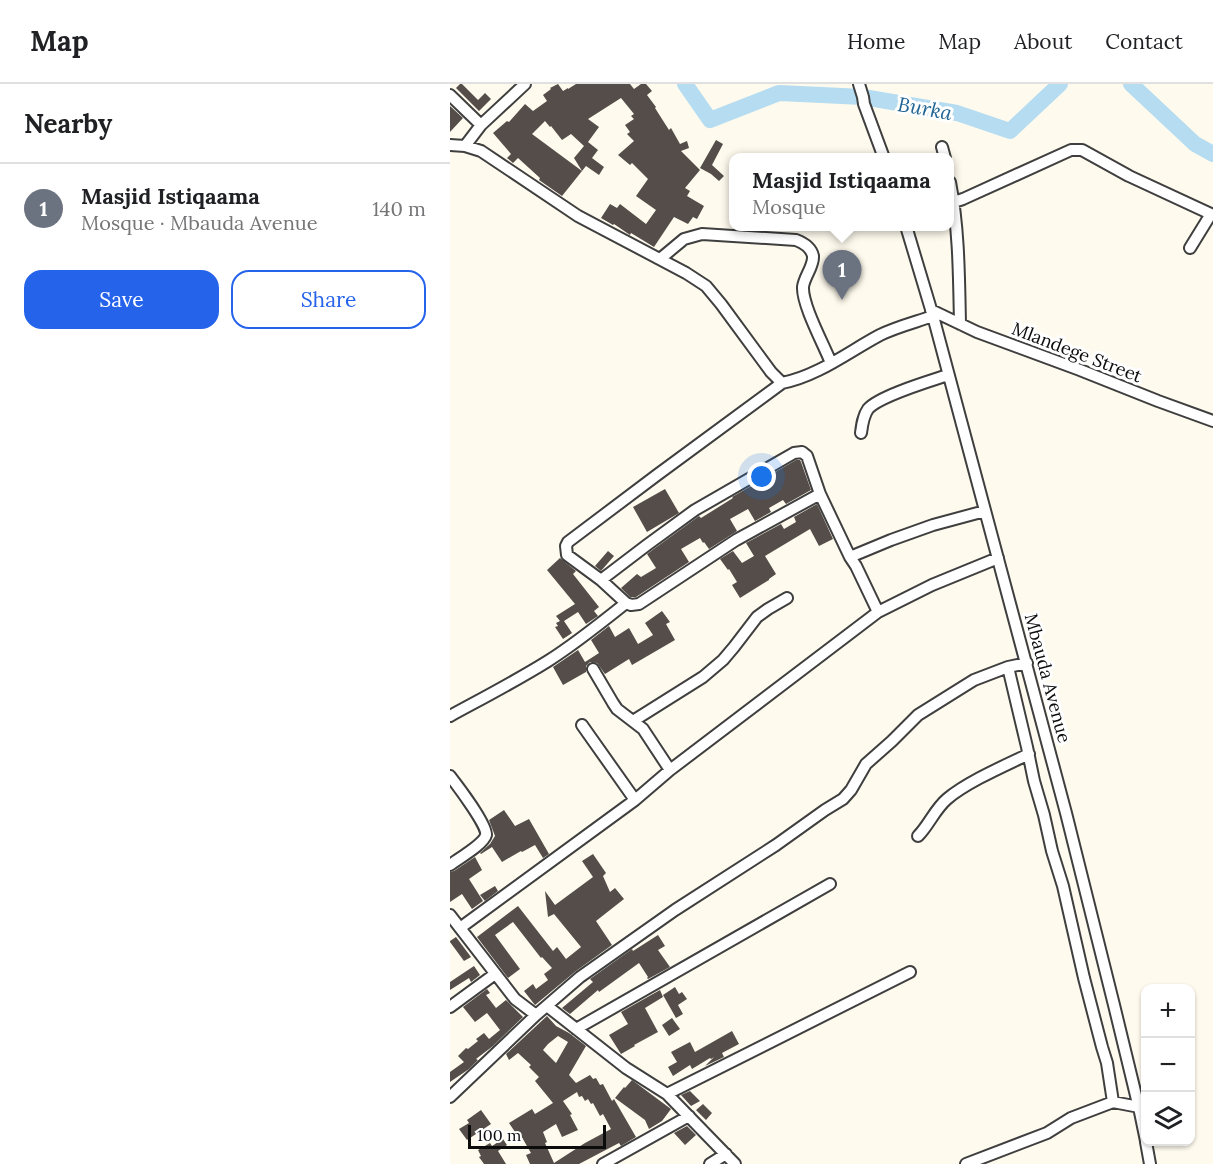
<!DOCTYPE html>
<html lang="en">
<head>
<meta charset="utf-8">
<style>
  :root { --surface:#fff; --page:#f6f6f6; --text:#202124; --muted:#757577; --line:#e0e0e0; --accent:#2563eb }
  body { margin:0; font-family:Lora,serif; background:var(--page); color:var(--text) }
  .controls { position:absolute; right:18px; bottom:18px; display:grid; overflow:hidden; border-radius:12px; box-shadow:0 2px 4px #0004 }
  .controls button { width:54px; height:54px; display:grid; place-items:center; padding:0; border:0; border-bottom:2px solid var(--line); background:var(--surface); color:var(--text); font:30px sans-serif }
  .scale { position:absolute; left:18px; bottom:15px; width:138px; box-sizing:border-box; padding-left:6px; border:3px solid #0c0c0c; border-top:0; font-size:16px; line-height:21px; white-space:nowrap; color:#0c0c0c; -webkit-text-stroke:4px #fff; paint-order:stroke }
  .you { position:absolute; left:312px; top:393px; width:21px; height:21px; margin:-15px; border:4px solid #fff; border-radius:50%; background:#1a73e8; box-shadow:0 0 0 9px #1a73e833 }
  .badge { display:grid; place-items:center; width:39px; height:39px; border-radius:50%; background:var(--accent); color:#fff; font-size:20px; font-weight:700 }
  .pin { position:absolute; translate:-50% -50px; filter:drop-shadow(0 2px 3px #0008) }
  .pin::after { content:''; position:absolute; top:32px; width:21px; height:18px; background:inherit; clip-path:polygon(0 0,100% 0,50% 100%) }
  .popup { position:absolute; left:279px; top:69px; width:225px; height:78px; box-sizing:border-box; display:grid; place-content:center; border-radius:12px; background:var(--surface); filter:drop-shadow(0 2px 4px #0005); font-size:20px; white-space:nowrap; color:var(--muted) }
  .popup b { font-size:22px; color:var(--text) }
  .popup::after { content:''; position:absolute; left:50%; top:100%; margin-left:-12px; border:12px solid transparent; border-top-color:var(--surface) }
  .list { margin:0; padding:0; list-style:none }
  h2 { display:flex; justify-content:space-between; align-items:center; height:78px; margin:0; padding:0 24px; font-size:26px }
  h2 small { font-size:20px; font-weight:400; color:var(--muted) }
  .list li { display:grid; grid-template-columns:39px 1fr auto; gap:18px; align-items:center; box-sizing:border-box; height:90px; padding:0 24px; border-top:2px solid var(--line) }
  .list b { display:block; font-size:22px; white-space:nowrap }
  .list p { margin:0; font-size:20px; white-space:nowrap; color:var(--muted) }
  .list em { font-size:20px; font-style:normal; color:var(--muted) }
  .actions { display:flex; gap:12px; padding:18px 24px }
  .actions a { flex:1; padding:14px 0; border:2px solid var(--accent); border-radius:18px; text-align:center; font-size:21px; color:var(--accent) }
  .actions .main { background:var(--accent); color:#fff }
  .icon { flex:none; width:33px; height:33px; fill:none; stroke:currentColor; stroke-width:2; stroke-linecap:round; stroke-linejoin:round }
  .map { position:relative; flex:none; width:763px; height:1080px; overflow:hidden }
  header { display:flex; align-items:center; gap:36px; box-sizing:border-box; height:84px; padding:0 30px; background:var(--surface); border-bottom:2px solid var(--line) }
  header strong { font-size:28px }
  nav { display:flex; gap:33px; margin-inline-start:auto; font-size:21px }
  main { display:flex }
  aside { flex:1; background:var(--surface) }
  .map>svg:first-child { display:block }
  .lines { fill:none; stroke-linecap:round; stroke-linejoin:round }
  .river { stroke:#b5dcf1; stroke-width:16 }
  .building { fill:#544d49; fill-rule:evenodd }
  .minor-casing { stroke:#3f3f3f; stroke-width:14 }
  .minor { stroke:#fff; stroke-width:10 }
  .labels { text-anchor:middle; dominant-baseline:central; stroke-width:6; stroke-linejoin:round; paint-order:stroke }
  .street-label { font-size:18px; fill:#0c0c0c; stroke:#fff }
  .water-label { font-size:20px; font-style:italic; fill:#206493; stroke:#fff }
</style>
</head>
<body>
<header>
<strong>Map</strong>
<nav><a>Home</a><a>Map</a><a>About</a><a>Contact</a></nav>
</header>
<main>
<aside>
<h2>Nearby<small></small></h2>
<ul class="list">
<li><span class="badge" style="background:#6b7280">1</span><div><b>Masjid Istiqaama</b><p>Mosque · Mbauda Avenue</p></div><em>140 m</em></li>
</ul>
<div class="actions"><a class="main">Save</a><a>Share</a></div>
</aside>
<div class="map">
<svg width="763" height="1080" viewBox="0 0 763 1080">
  <rect width="100%" height="100%" fill="#fefaed"/>
  <g class="lines">
    <!-- river -->
    <path class="river" d="M235,0L260,36L329,9L413,13L507,29L560,47L610,0
      M681,0L745,60L763,70"/>
  </g>
  <!-- building -->
  <path class="building" d="M10,0H12L28,16L35,9L41,15L29,27L6,4Z
    M108,0L113,7L118,4V5L126,0H180L184,5L191,0H196L202,7L197,11L206,23L205,24L219,46L221,44L230,60L237,57L239,64L231,67L250,86L235,104L240,107L237,112L254,122L247,135L243,133L238,140L224,133L204,163L181,149L180,151L164,140L163,141L151,134L160,120L167,124L170,120L196,140L206,126L186,112L198,95L182,79L180,81L168,71L184,57L177,50L180,48L175,41L184,35L181,32L184,30L171,14L138,35L149,43L138,58L148,66L142,74L154,83L149,91L136,82L132,87L124,74L134,62L121,50L112,56L101,42L100,43L95,37L82,50L132,87L112,112L89,96L90,94L68,74L63,79L57,74L61,70L43,49L57,37L59,38L75,20L83,27L97,17L93,11L101,5L100,4Z
    M0,22L13,34L0,48Z
    M266,56L273,60L262,81L274,92L269,97L261,90L250,84Z
    M346,376H350L351,378L361,406L336,420L333,416L319,424L321,428L305,437L298,425L280,435L287,447L259,465L254,458L253,459L250,454L231,465L239,478L186,513H180L171,504L187,490L191,493L206,484L197,470L201,467L249,432L251,434L283,414L282,413Z
    M215,405L229,429L197,448L183,423Z
    M367,420L383,455L369,462L360,445L315,472L326,490L319,495V496L290,514L282,501L287,498L279,485L278,486L270,475L283,467L292,479L304,472L296,459L331,440L334,445L346,438L344,433Z
    M158,467L164,472L151,487L145,482Z
    M110,474L126,487L123,490L149,523L144,527L148,532L136,540L128,528L114,537L122,549L113,555L105,543L108,542L106,539L110,537L106,532L125,520L97,486Z
    M212,527L220,538L216,540L225,556L182,581L179,575L155,590L147,579L140,578L136,582V588L113,601L103,583L128,566L135,578L149,569L141,556L159,542L165,553L179,544L188,560L203,551L195,539Z
    M54,726L65,742L79,735L99,770L93,774L85,761L72,768L71,767L52,778L42,763L31,770L30,769L40,760L45,752L39,736Z
    M143,770L156,789L153,792L160,808L165,804L174,815L146,837L162,861L126,887L85,921L74,907L83,900L86,905L98,896L94,890L102,884L92,873L91,874L63,838L45,851L70,885L58,894L27,853L68,822L103,867L107,863L116,875L131,863L104,830L98,833L95,807L105,821L143,793L132,777Z
    M25,773L32,786L19,795L33,817L22,825L12,810L0,818V788L4,787Z
    M45,802L48,807L35,817L30,811Z
    M208,851L215,862L208,866L220,883L198,895L197,894L198,893L189,879L149,908L148,906L120,930L112,924L143,898L140,895L182,865L183,867Z
    M6,853L21,873L14,877L0,858V857Z
    M24,882L30,891L21,898L19,894L0,906V898Z
    M225,903L229,910L232,908L237,915L228,921L233,930L226,934L213,911Z
    M37,905L40,909L36,911L46,924L56,916L73,933L43,962L26,975L28,976L19,985L0,998V988L14,978L8,972L16,964L18,965L28,957L26,955L34,949L39,955L50,946L37,929L25,938L13,923Z
    M210,906L213,913L195,924L208,948L184,961L185,962L171,970L159,951L178,940L171,928Z
    M97,932L106,942L119,949L136,962L119,991L126,999L140,991L143,995L146,994L150,1001L153,1000L162,1017L164,1015L186,1053L171,1062L169,1059L129,1080H80L76,1071L81,1069L70,1050L67,1051L59,1039L82,1025L85,1030L103,1019L85,997L89,993L79,983L81,981L68,969L59,976L56,970ZM108,952L118,958L106,979L93,966L98,960ZM127,1008L129,1013L132,1012L135,1017L138,1015L141,1020L143,1019L150,1032L153,1030L161,1045L135,1059L104,1079L95,1059L97,1058L93,1048L106,1040L112,1053L128,1046L120,1031L122,1030L113,1017Z
    M222,934L230,945L219,952L212,941Z
    M282,947L289,960L272,969L274,973L255,982L264,973L261,975L260,974L242,985L240,981L223,992L218,983L227,978L221,968L240,958L245,968Z
    M182,996L221,1025L212,1037L199,1045L195,1036L165,1014L174,1003L175,1004Z
    M240,1007L250,1017L241,1022L231,1011Z
    M253,1020L262,1029L256,1036L246,1026Z
    M31,1026L41,1040L17,1056L9,1045L19,1039L17,1036Z
    M237,1042L246,1051L235,1061L224,1049Z
    M53,1055L57,1061L48,1067L56,1080H34L29,1073L31,1072L28,1066L40,1059L42,1062Z"/>
  <g class="lines">
    <defs>
      <path id="minor" d="M409,0L413,13L414,20L434,74
        M0,11L31,41
        M0,61L15,62L31,67L128,132L236,189L256,202L271,220L321,288L332,299C368,292 398,268 430,251C446,243 466,238 483,232
        M15,62L31,41L75,0
        M492,63L495,74
        M500,98C509,145 509,192 510,240
        M504,118L513,115L621,66H632L679,92L763,131
        M456,142L483,232L616,729L664,921L690,1028L696,1057
        M740,164L761,130
        M210,175L234,155L252,150L346,156C354,159 361,163 363,172C364,182 354,193 353,203C352,221 374,261 381,279
        M481,226L527,248L630,286L708,317L763,337
        M332,299L207,391L118,458L116,462L117,471L151,496L176,519L181,521L189,520L286,456L370,410
        M411,349C412,341 413,332 418,325C429,312 480,297 498,291
        M400,473L441,456L483,441L535,427
        M151,496L197,461L245,426L344,369L352,368L357,372L370,410L400,473L406,482L428,528
        M558,583L577,663L584,697L594,731L602,767L613,802L634,894L652,963L657,979L663,1018
        M143,585L163,619L167,625L193,645L220,686
        M0,632C33,614 66,597 98,577C125,560 151,539 176,519
        M183,637L253,593L273,576L284,563L307,533L318,525L337,514
        M132,641L185,716
        M0,692C7,701 38,742 36,751C34,760 8,775 0,781
        M468,752C479,741 485,725 497,715C517,698 554,682 579,670
        M0,831L65,915L86,931
        M10,844L185,716L220,686L428,528L482,501L548,474
        M97,922L176,984L217,1010L285,1080
        M0,923L45,890
        M126,945L380,800
        M217,1010L460,888
        M0,1013L86,931L130,893L225,826L326,761L375,726L393,715L401,706L416,680L442,657L468,631L524,596L558,583L577,579
        M696,1058L700,1080
        M153,1080L239,1032
        M260,1080L276,1070
        M516,1080L597,1049L621,1034L663,1018L689,1023"/>
    </defs>
    <!-- minor casing -->
    <use href="#minor" class="minor-casing"/>
    <!-- minor -->
    <use href="#minor" class="minor"/>
  </g>
  <g class="labels">
    <!-- street labels -->
    <g class="street-label">
      <text transform="translate(627 268) rotate(21)">Mlandege Street</text>
      <text transform="translate(598 594) rotate(75)">Mbauda Avenue</text>
    </g>
    <!-- water labels -->
    <g class="water-label">
      <text transform="translate(475 24) rotate(10)">Burka</text>
    </g>
  </g>
</svg>
<div class="controls">
<button>+</button>
<button>−</button>
<button><svg class="icon" aria-label="layers" viewBox="0 0 24 24"><path d="M12 4l9 5-9 5-9-5zM3 14l9 5 9-5"/></svg></button>
</div>
<div class="scale">100 m</div>
<div class="you"></div>
<div class="pin badge" style="left:392px;top:216px;background:#6b7280">1</div>
<div class="popup"><b>Masjid Istiqaama</b>Mosque</div>
</div>
</main>
</body>
</html>
